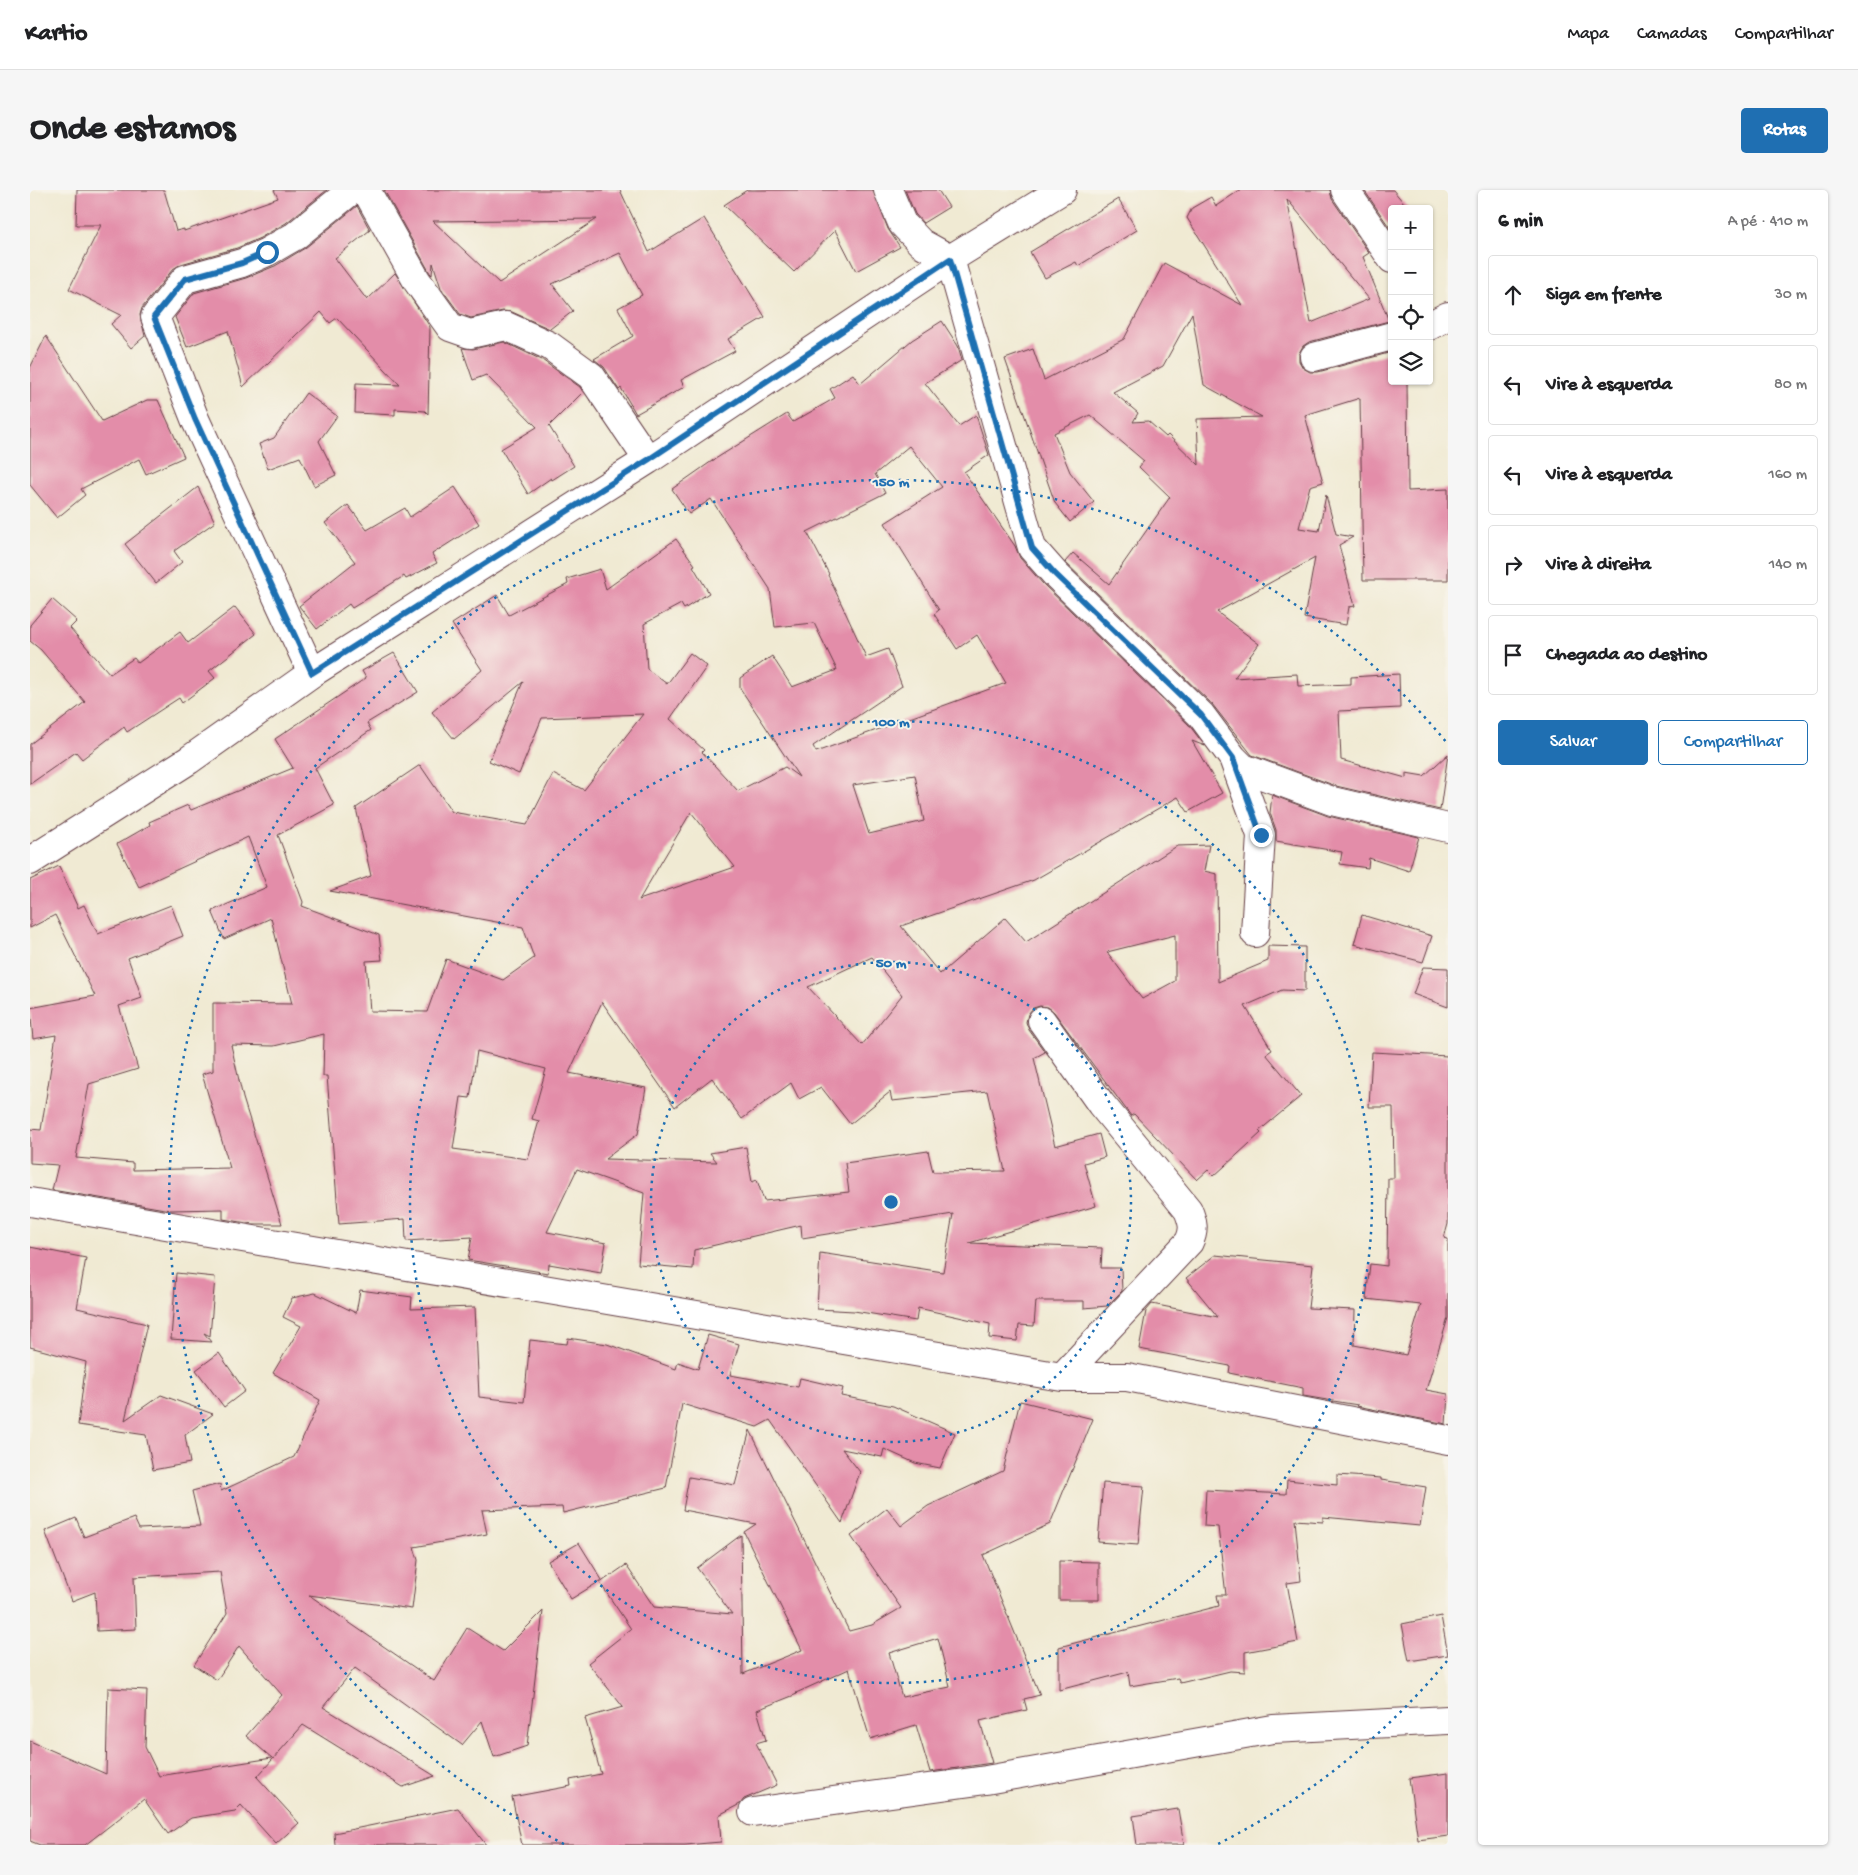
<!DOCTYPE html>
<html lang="pt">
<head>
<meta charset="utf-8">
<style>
  :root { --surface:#fff; --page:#f6f6f6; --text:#202124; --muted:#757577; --line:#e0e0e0; --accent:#1f6fb2 }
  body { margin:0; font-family:"Gochi Hand",sans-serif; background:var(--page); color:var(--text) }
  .controls { position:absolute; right:15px; top:15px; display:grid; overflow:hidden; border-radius:5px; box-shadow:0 1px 4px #0004 }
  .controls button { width:45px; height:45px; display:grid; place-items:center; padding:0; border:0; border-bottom:1px solid var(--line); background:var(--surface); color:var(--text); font:25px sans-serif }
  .stop { position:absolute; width:15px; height:15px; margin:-11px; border:4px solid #1f6fb2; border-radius:50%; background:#fff }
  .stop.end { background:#1f6fb2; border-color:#fff; box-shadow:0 1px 5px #0008 }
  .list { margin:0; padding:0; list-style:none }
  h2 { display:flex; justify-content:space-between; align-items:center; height:65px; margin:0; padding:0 20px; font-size:21px }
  h2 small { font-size:16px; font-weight:400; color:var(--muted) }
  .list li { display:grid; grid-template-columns:32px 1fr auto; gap:15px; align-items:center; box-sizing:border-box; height:80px; margin:0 10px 10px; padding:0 10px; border:1px solid var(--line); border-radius:5px }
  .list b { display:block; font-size:19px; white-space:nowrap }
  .list em { font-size:16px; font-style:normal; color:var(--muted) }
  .actions { display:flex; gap:10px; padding:15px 20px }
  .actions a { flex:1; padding:11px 0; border:1px solid var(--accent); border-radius:5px; text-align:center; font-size:18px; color:var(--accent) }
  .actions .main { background:var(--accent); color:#fff }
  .icon { flex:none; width:28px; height:28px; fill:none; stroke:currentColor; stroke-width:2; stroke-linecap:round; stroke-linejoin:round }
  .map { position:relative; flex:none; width:1418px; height:1655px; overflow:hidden; border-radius:5px }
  header { display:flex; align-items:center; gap:30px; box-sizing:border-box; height:70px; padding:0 25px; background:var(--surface); border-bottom:1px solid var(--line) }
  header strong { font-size:24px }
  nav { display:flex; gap:28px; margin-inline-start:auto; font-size:18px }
  .intro { display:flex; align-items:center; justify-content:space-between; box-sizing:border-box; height:120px; padding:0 30px }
  h1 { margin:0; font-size:35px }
  .button { padding:12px 22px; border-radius:5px; background:var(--accent); color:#fff; font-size:18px; font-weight:700 }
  main { display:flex; gap:30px; padding:0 30px }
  aside { flex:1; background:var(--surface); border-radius:5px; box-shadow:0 1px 4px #0004 }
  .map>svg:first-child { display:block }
  .building { fill:#e38da9; fill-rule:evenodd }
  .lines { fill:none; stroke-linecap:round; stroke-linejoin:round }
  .minor-casing { stroke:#633d44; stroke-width:30 }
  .minor { stroke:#fff; stroke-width:28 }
  .route { stroke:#1f6fb2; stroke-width:6 }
  .ring { fill:none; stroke:#1f6fb2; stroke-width:2.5; stroke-dasharray:2.5 5 }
  .centre { fill:#1f6fb2; stroke:#f7f3e8; stroke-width:2.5 }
  .ring-label { font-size:15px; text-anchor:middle; font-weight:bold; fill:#1f6fb2; stroke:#f7f3e8; stroke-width:4; stroke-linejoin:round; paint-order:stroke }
</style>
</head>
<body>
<header>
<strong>Kartio</strong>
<nav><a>Mapa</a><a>Camadas</a><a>Compartilhar</a></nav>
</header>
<div class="intro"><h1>Onde estamos</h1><a class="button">Rotas</a></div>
<main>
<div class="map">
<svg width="1418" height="1655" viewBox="0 0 1418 1655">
  <rect width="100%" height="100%" fill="#f7f3e8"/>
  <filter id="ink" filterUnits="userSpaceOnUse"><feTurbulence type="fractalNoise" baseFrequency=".02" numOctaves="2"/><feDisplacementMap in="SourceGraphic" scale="10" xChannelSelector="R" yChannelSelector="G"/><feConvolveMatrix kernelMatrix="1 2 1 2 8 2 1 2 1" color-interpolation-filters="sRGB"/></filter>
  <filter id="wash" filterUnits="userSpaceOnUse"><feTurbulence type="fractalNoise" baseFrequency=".0096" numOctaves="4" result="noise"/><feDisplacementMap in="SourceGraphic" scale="20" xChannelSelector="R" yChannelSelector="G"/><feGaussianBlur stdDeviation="1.12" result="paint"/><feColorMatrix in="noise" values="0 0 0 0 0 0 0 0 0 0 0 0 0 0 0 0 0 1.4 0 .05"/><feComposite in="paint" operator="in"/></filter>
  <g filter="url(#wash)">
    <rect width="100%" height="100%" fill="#f0ead3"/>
    <g id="blocks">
      <!-- building -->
      <path class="building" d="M47,0H134L146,41L154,39V41L248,8L244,0H297L256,33L230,48L207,58L151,74L143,79L112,118L110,125L115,146L101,158L81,134L91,125L39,99L71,35H46Z
        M354,0H590L619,62L674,28L735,127L698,149L705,161L651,190L654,197L606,224L591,198L589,200L574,177L564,169L603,146L588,118L612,105L590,63L522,94L543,121L520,139L482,122L473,121L441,128L430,124L411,98L403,73L402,85L400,83ZM567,29L469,93L403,31Z
        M717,0H843L858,39L870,57L826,81L805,40L764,82L694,15Z
        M875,0H908L919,17L893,33L885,24Z
        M1210,0H1300L1302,9L1339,63L1333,67L1359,131L1279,152L1273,156L1269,163V171L1273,178L1280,182H1288L1362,162V191H1377L1378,301L1418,299V390H1333L1330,208L1275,225L1293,292L1280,296L1269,338L1289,341L1296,305L1306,344L1323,347L1309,355L1325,416L1319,417L1316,435L1274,428L1285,368L1187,422L1229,454L1204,488L1267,484L1268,496L1321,494V487L1369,484L1370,518L1309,521L1311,570L1376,588V583L1394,586L1418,564L1410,620L1306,596L1222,565L1182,514L1035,372L1043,363L1079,394L1140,307L1109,277L1114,271L1060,225L1024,243L1040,282L1064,312L1040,332L1025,313L975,169L1003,159L1014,190L1094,149L1134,73L1212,115L1157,28L1162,18L1181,7L1186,16ZM1257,9L1339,109L1281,133ZM1162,123L1174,195L1232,227L1167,229L1169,275L1138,245L1136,247L1118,231L1103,232L1108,223L1083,202L1133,176Z
        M1334,0H1363L1379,19H1362V41Z
        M1088,9L1107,40L1048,76L1046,72L1015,88L1000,62Z
        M327,16L340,40L305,68L337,110L365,83L400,137L398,224L395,221L365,219V225L325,223L326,193L370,195L307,128L300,133L291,122L213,197L198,141L157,157L145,127L164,103L216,88L245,76L275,58Z
        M912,131L928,156L932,170L895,193L929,236L946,225L959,265L934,282L985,356L990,368L1013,394L1159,535L1175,556L1162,551L1192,603L1158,622L1148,607L1004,690L871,736L910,784L975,728L996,752L1147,656L1179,655L1174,681L1187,684L1188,792L1238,771V756L1275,757V801L1252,800L1215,816L1242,860L1236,864L1271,906L1229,941L1231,943L1184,986L1178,980L1167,990L1104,924L1101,926L1024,822L1018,817L1010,816L1003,818L998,824L996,832L999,840L1015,862L1004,868L1025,956L1069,944L1075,967L1054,973L1066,1016L939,1053L1072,1058L1071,1078H1091L1092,1101L1077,1116L1054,1118V1111H1006L1004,1136L989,1135L987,1151L959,1148L960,1134L888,1118L886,1131L824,1121L787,1119L790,1063L913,1082L923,1024L772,1048L771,1035L664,1060L663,1079L608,1074L614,1003L547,979L517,1042L576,1053L571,1083L519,1074L518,1083L438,1070L442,1047L376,1051L375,1029L309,1034L297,886H293L294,844L244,856L201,855L213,908L252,1034H223L193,1029V1019L141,1020L22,1000L28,975L0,973V939L11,940L26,845L3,849L0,818L65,806L25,725L0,738V690L29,676L48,718L54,715L68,744L141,715L153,746L98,768L112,808L89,816L108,879L59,894L46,968L103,973V980L200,978L172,884L183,881V813L262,814L241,728L194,749L182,721L237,697L218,647L109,697L87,654L120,635L119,632L158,615L161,620L263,578L245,549L336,488L332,481L364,463L388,502L337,533L341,540L285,578L304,615L248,645L273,712L272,716L349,745L352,770L336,771L340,821L397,822L416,769L473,790L504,768L493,737L300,701L341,686L326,618L390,575L422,622L497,635L523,584L554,600L613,524L512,528L489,584L459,571L493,492L424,549L402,522L452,480L422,434L467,405L479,425L538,394L537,389L570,379L576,399L646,349L665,375L663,376L679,403L654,419L651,414L614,434L617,479L637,494L660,463L677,476L640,529L674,560L672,562L708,601L755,577L769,587L710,498V488L742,466L762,497L807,480L784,433L745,437L740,399L681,309L659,324L642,299L682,271L757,224L763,232L805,208L800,199L823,184L830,194L882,150ZM879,256L912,297L855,333L909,420L904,424L927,459L947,445L976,493L786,562L783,556L872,496L858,459L836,467L798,385L799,384L777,342L855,303L845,284ZM885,585L894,631L839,644L823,595ZM661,622L705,677L609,710ZM1145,745V791L1112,809L1077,762ZM842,767L872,805L832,855L778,797ZM572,812L645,917L682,888L712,929L761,893L769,909L791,897L820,934L860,902L862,911L957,901L975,981L903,982L898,961L815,973L819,1002L734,1011L727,990L722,992L716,957L680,963L687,972L575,969L608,944L616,898L539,883ZM447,861L516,879L502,929L509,931L498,969L423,959L431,907L440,908Z
        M16,146L72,231L117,210H128L154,267L116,284L109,269L51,299L55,305L27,328L0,295V178Z
        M474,152L512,170L550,197L553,202L519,236L544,276L522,290L521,288L498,304L471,259L507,237L456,185L443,190L432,158L443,159Z
        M276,203L307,226L289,251L306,285L284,296L270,267L238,279L229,254L244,248Z
        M168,297L185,332L144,361L152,372L126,393L95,354Z
        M425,297L449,334L402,364L407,373L376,389L374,386L322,418L319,414L287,439L269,416L325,372L295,333L318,315L337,340L375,318L380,327Z
        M22,409L47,431L40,438L80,484L104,468L108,473L150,442L158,453L205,417L226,444L179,481L185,488L152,513L149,508L97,542L94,537L52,569L46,562L0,594V554L55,512L11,460L0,451V435Z
        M1242,605L1298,626L1389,647L1379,681L1339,668L1338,678L1310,674L1312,662L1246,651V640L1240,623Z
        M1332,725L1402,746L1393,772L1324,754Z
        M1393,777L1418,778V817L1383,804Z
        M1342,862L1418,866V1034L1414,1048L1418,1049V1128L1396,1200L1418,1204L1416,1234L1327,1216L1328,1215L1273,1206V1198L1199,1183L1200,1176L1109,1159L1116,1121L1122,1114L1188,1127L1156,1088L1185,1065L1283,1075L1278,1118L1325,1120L1324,1155L1376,1165L1391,1115L1336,1109L1340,1074L1357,1076L1358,988H1364L1363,917H1339Z
        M0,1057L56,1068L47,1118L117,1134L95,1230L131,1205L183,1224L155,1245L160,1273L123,1280L116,1245L48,1235L56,1172L0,1157Z
        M146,1083L185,1087L180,1146L174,1143L181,1152L141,1149Z
        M330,1100L382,1107L381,1119L445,1117L449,1207L494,1212L500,1150L537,1154L538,1148L577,1154L646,1179L648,1172L668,1179L678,1145L709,1154L700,1185L768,1197L770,1188L813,1198L811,1206L863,1216L925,1243L910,1278L885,1273L854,1259L852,1267L812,1259L830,1282L812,1333L740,1230L727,1237L652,1214L636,1298L533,1323L532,1317L452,1320L457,1344L384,1357L388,1370L382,1419L279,1405L404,1491L437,1438L473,1461L513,1421L497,1556L464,1567L452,1531L432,1555L325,1478L293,1517L405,1586L373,1597L273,1535L227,1587L269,1633L246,1654L211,1615L205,1621L161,1628L138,1644L114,1609L55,1655H10L0,1651V1551L76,1584L78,1498L117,1500L115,1557L129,1586L242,1568L216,1546L252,1505L209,1456L187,1490L164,1475L197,1423L190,1382L104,1387L106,1439L67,1441L65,1402L42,1411L15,1341L46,1328L54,1347L104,1328L109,1339L170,1336L162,1301L190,1294L191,1301L264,1267L290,1210L243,1183L271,1136L253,1127L262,1108L285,1103L326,1123Z
        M189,1163L215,1201L194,1217L166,1180Z
        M990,1211L1063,1229L1020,1334L953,1365L1010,1505L994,1509L997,1520L950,1531L962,1573L900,1582L886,1535L840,1549L819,1479L766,1503L767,1504L727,1520L736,1550L726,1553L747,1595L714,1609L710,1614L689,1625L691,1652L655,1655H492L482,1607L541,1596L540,1590L571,1584L555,1528L593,1517L558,1473L601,1439L570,1393L596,1375L624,1417L702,1424L667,1378L711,1345L713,1484L772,1460L714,1342L726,1334L653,1320L659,1287L705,1295L720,1240L819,1441L842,1435L871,1418L821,1346L857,1318L871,1336L898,1316L973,1281ZM908,1448L920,1497L872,1507L859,1463Z
        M1307,1285L1351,1288V1290L1396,1297L1390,1336L1293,1327V1332L1265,1330L1271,1391L1257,1393L1268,1452L1215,1462V1482L1200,1481L1150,1493L1148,1488L1100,1496L1098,1482L1029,1500V1457L1189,1416L1187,1405H1196L1188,1337L1174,1336L1176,1300L1256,1304L1257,1290L1307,1295Z
        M1073,1293L1114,1296L1108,1355L1068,1352Z
        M549,1353L572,1390L541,1409L518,1371Z
        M1029,1371L1069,1372V1410H1029Z
        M1411,1426L1418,1465L1379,1471L1372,1434Z
        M1418,1583V1646L1388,1650L1379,1588Z
        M428,1618L456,1655H305L304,1643Z
        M1148,1619L1154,1655H1107L1103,1626Z"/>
    </g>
  </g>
  <g filter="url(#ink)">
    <use href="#blocks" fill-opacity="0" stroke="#633d44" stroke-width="1"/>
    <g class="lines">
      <defs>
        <path id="minor" d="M336,0L387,91L420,137L440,144L476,136L520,156L561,186L618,270
          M858,0L872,33L891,53L920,69L1002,358L1025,384L1171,525L1203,568L1231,645L1225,743
          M1315,0L1362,69
          M1399,136L1418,126
          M1284,167L1362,146
          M282,483L165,229L125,127L155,89L212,73L237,62L265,46L322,0
          M1203,568L1213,578L1302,611L1418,638
          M0,671L159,570L282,483L618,270L920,69L1032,0
          M1012,831L1071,914L1158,1020C1163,1032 1165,1040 1159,1052L1032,1187
          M0,1012L1032,1187H1097L1418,1250
          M723,1622L956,1590L1243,1539L1418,1530"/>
      </defs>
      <!-- minor casing -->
      <use href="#minor" class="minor-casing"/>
      <!-- minor -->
      <use href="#minor" class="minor"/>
    </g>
  </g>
  <g class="lines" filter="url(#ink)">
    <!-- route -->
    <path class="route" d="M237,62L212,73L155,89L124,127L165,229L282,483L618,270L920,69L1002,358L1025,384L1171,525L1203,568L1231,645"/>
  </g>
  <!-- distance rings -->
  <g class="ring">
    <circle cx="861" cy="1012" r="240"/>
    <circle cx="861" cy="1012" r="481"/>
    <path d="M1417 1471A721 721 0 0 1 1188 1654M534 1654A721 721 0 1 1 1417 553"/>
  </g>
  <circle cx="861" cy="1012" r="8" class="centre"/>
  <g class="ring-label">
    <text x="861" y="296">150 m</text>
    <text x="861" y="536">100 m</text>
    <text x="861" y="777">50 m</text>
  </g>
</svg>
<div class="controls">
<button>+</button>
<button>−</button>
<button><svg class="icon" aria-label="locate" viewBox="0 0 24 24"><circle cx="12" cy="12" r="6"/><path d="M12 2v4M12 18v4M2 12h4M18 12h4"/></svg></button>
<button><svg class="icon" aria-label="layers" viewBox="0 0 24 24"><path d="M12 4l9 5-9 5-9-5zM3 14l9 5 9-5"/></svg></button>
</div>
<div class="stop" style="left:237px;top:62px"></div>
<div class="stop end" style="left:1231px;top:645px"></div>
</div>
<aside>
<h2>6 min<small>A pé · 410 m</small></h2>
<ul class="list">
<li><svg class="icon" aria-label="ahead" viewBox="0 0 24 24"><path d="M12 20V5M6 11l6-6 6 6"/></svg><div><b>Siga em frente</b></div><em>30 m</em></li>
<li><svg class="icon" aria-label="left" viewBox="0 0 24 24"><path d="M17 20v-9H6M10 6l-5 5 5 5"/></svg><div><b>Vire à esquerda</b></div><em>80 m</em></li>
<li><svg class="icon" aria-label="left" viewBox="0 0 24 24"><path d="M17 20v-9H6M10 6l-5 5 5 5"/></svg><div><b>Vire à esquerda</b></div><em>160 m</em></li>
<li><svg class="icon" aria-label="right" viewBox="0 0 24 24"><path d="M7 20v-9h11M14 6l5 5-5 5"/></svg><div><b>Vire à direita</b></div><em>140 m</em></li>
<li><svg class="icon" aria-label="arrive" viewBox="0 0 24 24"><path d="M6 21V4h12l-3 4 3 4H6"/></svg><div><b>Chegada ao destino</b></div></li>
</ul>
<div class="actions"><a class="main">Salvar</a><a>Compartilhar</a></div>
</aside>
</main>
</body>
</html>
